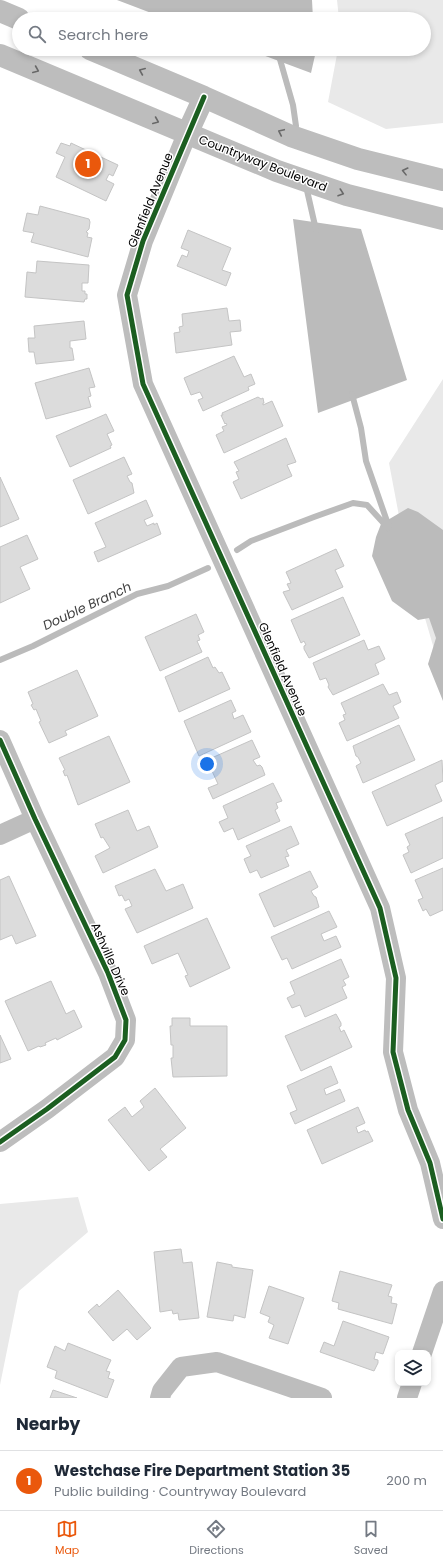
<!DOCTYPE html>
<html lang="en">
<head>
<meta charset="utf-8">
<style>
  :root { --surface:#fff; --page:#f2f2f3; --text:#1f2937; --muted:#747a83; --line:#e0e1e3; --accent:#ea580c }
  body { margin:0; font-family:Poppins,sans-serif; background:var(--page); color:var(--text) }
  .controls { position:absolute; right:12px; bottom:12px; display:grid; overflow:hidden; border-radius:8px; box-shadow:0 2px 6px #0003 }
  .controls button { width:36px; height:36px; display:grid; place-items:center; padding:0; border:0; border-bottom:1px solid var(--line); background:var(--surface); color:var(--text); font:20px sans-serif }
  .you { position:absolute; left:207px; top:764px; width:14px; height:14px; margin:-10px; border:3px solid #fff; border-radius:50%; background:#1a73e8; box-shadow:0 0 0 6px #1a73e833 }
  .badge { display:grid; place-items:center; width:26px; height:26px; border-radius:50%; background:var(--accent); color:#fff; font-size:13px; font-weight:700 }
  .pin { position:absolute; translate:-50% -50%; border:2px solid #fff; box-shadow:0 1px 4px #0006 }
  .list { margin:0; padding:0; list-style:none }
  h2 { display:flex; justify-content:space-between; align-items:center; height:52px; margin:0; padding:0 16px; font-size:17px }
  h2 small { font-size:13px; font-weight:400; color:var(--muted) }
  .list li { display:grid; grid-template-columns:26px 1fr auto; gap:12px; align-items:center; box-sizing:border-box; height:60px; padding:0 16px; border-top:1px solid var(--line) }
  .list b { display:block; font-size:15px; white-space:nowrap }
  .list p { margin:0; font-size:13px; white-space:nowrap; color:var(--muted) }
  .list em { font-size:13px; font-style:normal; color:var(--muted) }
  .icon { flex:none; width:22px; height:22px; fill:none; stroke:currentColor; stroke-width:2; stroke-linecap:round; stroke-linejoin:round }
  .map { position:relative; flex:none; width:443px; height:1398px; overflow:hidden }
  .search { position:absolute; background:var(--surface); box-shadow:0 2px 6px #0003; left:12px; right:12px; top:12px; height:44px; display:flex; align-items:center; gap:10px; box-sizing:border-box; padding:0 14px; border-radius:22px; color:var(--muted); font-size:15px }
  .sheet { height:112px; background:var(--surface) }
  nav { display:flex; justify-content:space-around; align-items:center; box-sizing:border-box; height:56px; border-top:1px solid var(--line); background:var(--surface); font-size:11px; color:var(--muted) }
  nav a { display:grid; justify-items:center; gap:2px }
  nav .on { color:var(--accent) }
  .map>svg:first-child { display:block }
  .green { fill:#e9e9e9 }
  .water { fill:#bbb }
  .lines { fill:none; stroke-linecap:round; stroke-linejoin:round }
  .stream { stroke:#bbb; stroke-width:6 }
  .building { fill:#dcdcdc; stroke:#c4c4c4 }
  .minor { stroke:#bdbdbd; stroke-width:20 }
  .tertiary { stroke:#bdbdbd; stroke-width:22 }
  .cycleway-casing { stroke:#fff; stroke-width:8 }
  .cycleway { stroke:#1b5e20; stroke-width:5 }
  .oneway { stroke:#686868 }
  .labels { text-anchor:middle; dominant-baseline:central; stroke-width:3; stroke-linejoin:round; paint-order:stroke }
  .street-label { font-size:12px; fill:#000; stroke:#fff }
  .water-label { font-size:13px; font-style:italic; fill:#3f3f3f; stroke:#fff }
</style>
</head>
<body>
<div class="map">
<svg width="443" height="1398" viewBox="0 0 443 1398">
  <rect width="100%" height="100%" fill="#fff"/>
  <!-- green -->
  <path class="green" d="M337,0H443V123L386,129L328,102L338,49H424V19H339Z
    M443,379V680L406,553L389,463Z
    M78,1197L88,1232L19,1291L0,1385V1204Z"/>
  <!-- water -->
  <path class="water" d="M117,0H312L313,19H167Z
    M247,49H316V51L311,73Z
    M293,219L361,229L407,380L318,413Z
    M408,508L418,512L443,530V701L428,664L436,638L429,618L418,620L392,601L372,556L376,537L381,524Z"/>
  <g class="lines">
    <!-- stream -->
    <path class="stream" d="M277,49L293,105L296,126
      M306,186L316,230
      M352,394L361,428L366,461L389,527
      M237,550L251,541L314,517L353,503L367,505L388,528
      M0,660L33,646L137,594L168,586L208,568"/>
  </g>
  <!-- building -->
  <path class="building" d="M61,143L70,146L71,143L118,165L113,176L109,174L106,180L114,184L106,201L56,177L65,157L56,153Z
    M40,206L89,219L90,222L89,229L86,232L88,233L87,237L92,238L88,257L31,242L34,233L23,231L27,213L38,215Z
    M188,230L231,248L222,270L231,273L226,286L177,266L182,255L187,257L189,251L181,248Z
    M37,261L89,265L88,283H82V291H85V294H87V299H85L84,302L25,297L27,272L36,273Z
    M227,308L229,321L240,320L241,331L230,332L232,345L176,353L174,333L180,332L179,327L183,326L182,314Z
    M84,321L86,339L70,341V348H72L74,360L36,364L34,352H29L28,338H35L34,326Z
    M234,356L244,377L251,374L255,384L248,387L249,390L203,411L198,400L203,398L200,392L191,395L184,378Z
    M89,368L95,387L89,388L91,396L88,397L91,407L46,419L35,383Z
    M258,397L261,399L263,398L264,403H263V405L272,401L283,426L224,453L216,435L224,431L222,427L227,425L226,423L225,424L221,415H223L222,413Z
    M106,414L114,431L107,434L112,445L110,446L111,448L70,467L56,436Z
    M286,438L296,462L287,465L292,476L241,499L233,482L239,479L236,472L239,471L234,462Z
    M124,457L132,474L127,476L130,482L132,483L134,493L88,514L73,480Z
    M0,477L19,519L0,527Z
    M146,500L153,516L144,520L147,526L154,523V525L157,523L161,534L98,562L94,552L106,547L95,523Z
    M27,535L38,559L20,567L30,589L0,603V547Z
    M336,549L344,566L335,570L343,587L292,610L283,592L290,590L287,584L291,583L286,572Z
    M343,597L360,635L309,658L304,649V646L306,645L304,641L301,643L291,620Z
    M196,614L204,632L198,635L200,640L197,641L202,652L160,671L145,637Z
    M364,640L368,650L379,646L385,659L375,664L379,674L333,695L328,687L329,685L326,678L320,680L313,663Z
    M208,657L213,668L215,667L219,673L222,672L230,689L179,712L165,677Z
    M77,670L98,716L65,731L67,735L49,743L39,722L41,721L36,709L34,710L31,705L33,704L28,692Z
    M383,684L389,695L397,692L401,702L393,706L399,718L347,741L339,723L345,720L343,715L346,714L341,703Z
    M231,700L236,711L232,713L234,719L243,715L251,732L199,756L184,721Z
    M399,725L415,760L363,783L356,766L361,763L358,757L356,756L353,746Z
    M109,736L130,782L78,805L67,775L65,776L63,771L65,770L59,758Z
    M252,740L260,757L253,760L257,766L260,765L262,767L265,775L213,799L208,788L218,784L207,760Z
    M442,760L443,781L435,785L442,801L387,826L372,792Z
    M273,783L282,801L276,803L278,808L275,810L280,821L238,840L233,828L224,832L219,822L228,818L223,806Z
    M128,810L137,831L149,826L158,847L103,873L95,856L110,848L103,837L101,838L95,824Z
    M443,817V858L411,873L403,855L409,852L407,847L410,845L405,834Z
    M291,826L299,844L286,850L289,856L285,857L289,866L261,878L257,870L250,873L244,859L251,856L246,846Z
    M443,868V910L430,916L426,909L423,911L418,900L423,898L415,880Z
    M155,869L166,891L183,884L193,908L137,933L125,909L132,906L129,899L125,901L122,895L119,896L115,886Z
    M310,871L318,887L311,891L314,896L316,897L319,907L274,927L259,894Z
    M9,876L36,936L16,944L12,935L0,940V880Z
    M329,911L337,927L321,934L324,941L336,936L341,947L292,969L287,958L282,960L271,937Z
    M207,918L230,968L190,987L185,976L188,975L178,953L152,964L144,946Z
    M341,959L349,977L343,980L346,985L342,987L347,998L305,1017L300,1005L292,1008L287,998L295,994L290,982Z
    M51,981L66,1014L74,1010L82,1027L57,1040L56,1038L45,1043L46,1045L40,1047L39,1046L28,1051L5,1001Z
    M336,1014L341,1023V1026L339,1027L341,1032L344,1030L352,1047L301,1071L285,1036Z
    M172,1018H190V1026H227V1076L173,1077L171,1058H173V1045H171L170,1026H172Z
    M0,1035L11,1059L0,1063Z
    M331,1066L338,1083L324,1089L326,1095L340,1089L345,1101L295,1124L290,1113L297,1110L287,1086Z
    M155,1088L186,1128L160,1149L167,1157L149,1171L108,1120L125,1107L132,1117L144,1107L140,1101Z
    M358,1107L365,1123L356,1127L358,1133L365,1130L366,1132L368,1131L373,1141L322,1164L307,1130Z
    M181,1249L183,1263L192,1262L199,1318L179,1320L178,1313L173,1314L172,1310L160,1312L154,1252Z
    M217,1262L232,1265V1267L253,1270L245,1318L234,1315L233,1321L207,1317Z
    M340,1271L392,1285L388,1296L392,1297L391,1303L397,1304L392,1324L338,1309L339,1303L332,1301Z
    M269,1286L304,1298L288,1344L269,1338L274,1325L268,1322L270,1317L260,1313Z
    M118,1290L151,1328L137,1340L127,1329L113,1341L88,1312L97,1304L99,1307Z
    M343,1321L389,1337L383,1354L376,1352L374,1359L378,1360V1363L374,1371L320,1352L324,1342L334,1346Z
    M68,1343L111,1360L106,1371L110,1372L108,1378L114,1380L107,1398L55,1378L57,1371L47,1367L55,1346L65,1351Z
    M53,1390L77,1398H50Z"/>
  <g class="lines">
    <!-- minor -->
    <path class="minor" d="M187,134L143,241L127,295L143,384L380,908L396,978L393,1052L408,1110L430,1163L443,1219
      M0,740L35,819L108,973L126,1020L125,1040L115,1057L47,1109L0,1142
      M0,835L35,819
      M422,1353L443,1291
      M160,1398L162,1391L181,1367L217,1362L322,1398
      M407,1398L412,1383"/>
    <!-- tertiary -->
    <path class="tertiary" d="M0,11L19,19
      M90,49L204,97L291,136L358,159L443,180
      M0,55L277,171L347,195L443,219
      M187,134L204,97"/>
    <defs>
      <path id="cycleway" d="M204,97L143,241L127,295L143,384L380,908L396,978L393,1052L408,1110L430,1163L443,1219
        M0,740L35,819L108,973L126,1020L125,1040L115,1057L47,1109L0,1142"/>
    </defs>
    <!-- cycleway casing -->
    <use href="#cycleway" class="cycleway-casing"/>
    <!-- cycleway -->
    <use href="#cycleway" class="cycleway"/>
  </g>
  <!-- one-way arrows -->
  <defs><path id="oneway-chevron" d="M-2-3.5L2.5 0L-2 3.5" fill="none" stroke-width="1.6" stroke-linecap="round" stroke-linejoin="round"/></defs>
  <g class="oneway">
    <use href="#oneway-chevron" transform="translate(36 70) rotate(23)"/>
    <use href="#oneway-chevron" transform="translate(142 71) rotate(-157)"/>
    <use href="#oneway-chevron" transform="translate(156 121) rotate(23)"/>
    <use href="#oneway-chevron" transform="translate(281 132) rotate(-155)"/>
    <use href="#oneway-chevron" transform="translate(405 171) rotate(-166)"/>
    <use href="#oneway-chevron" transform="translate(341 193) rotate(19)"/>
  </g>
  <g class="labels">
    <!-- street labels -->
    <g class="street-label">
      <text transform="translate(263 163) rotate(21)">Countryway Boulevard</text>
      <text transform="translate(150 200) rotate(-68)">Glenfield Avenue</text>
      <text transform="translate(283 669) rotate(66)">Glenfield Avenue</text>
      <text transform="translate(111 959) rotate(66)">Ashville Drive</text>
    </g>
    <!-- water labels -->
    <g class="water-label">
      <text transform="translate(87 606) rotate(-25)">Double Branch</text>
    </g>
  </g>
</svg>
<div class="controls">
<button><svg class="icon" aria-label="layers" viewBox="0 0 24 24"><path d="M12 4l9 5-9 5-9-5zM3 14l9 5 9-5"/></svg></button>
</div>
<div class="you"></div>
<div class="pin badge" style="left:88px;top:164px">1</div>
<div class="search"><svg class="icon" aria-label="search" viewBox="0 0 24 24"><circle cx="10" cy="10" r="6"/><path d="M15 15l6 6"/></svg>Search here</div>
</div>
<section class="sheet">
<h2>Nearby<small></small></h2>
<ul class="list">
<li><span class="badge">1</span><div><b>Westchase Fire Department Station 35</b><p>Public building · Countryway Boulevard</p></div><em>200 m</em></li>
</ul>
</section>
<nav>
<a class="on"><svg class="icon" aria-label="map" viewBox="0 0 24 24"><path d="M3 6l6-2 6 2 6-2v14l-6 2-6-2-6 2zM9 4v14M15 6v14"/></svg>Map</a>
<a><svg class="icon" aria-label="directions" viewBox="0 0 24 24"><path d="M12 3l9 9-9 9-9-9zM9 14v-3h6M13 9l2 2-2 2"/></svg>Directions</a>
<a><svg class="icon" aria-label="saved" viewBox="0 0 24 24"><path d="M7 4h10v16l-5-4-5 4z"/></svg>Saved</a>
</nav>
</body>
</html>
